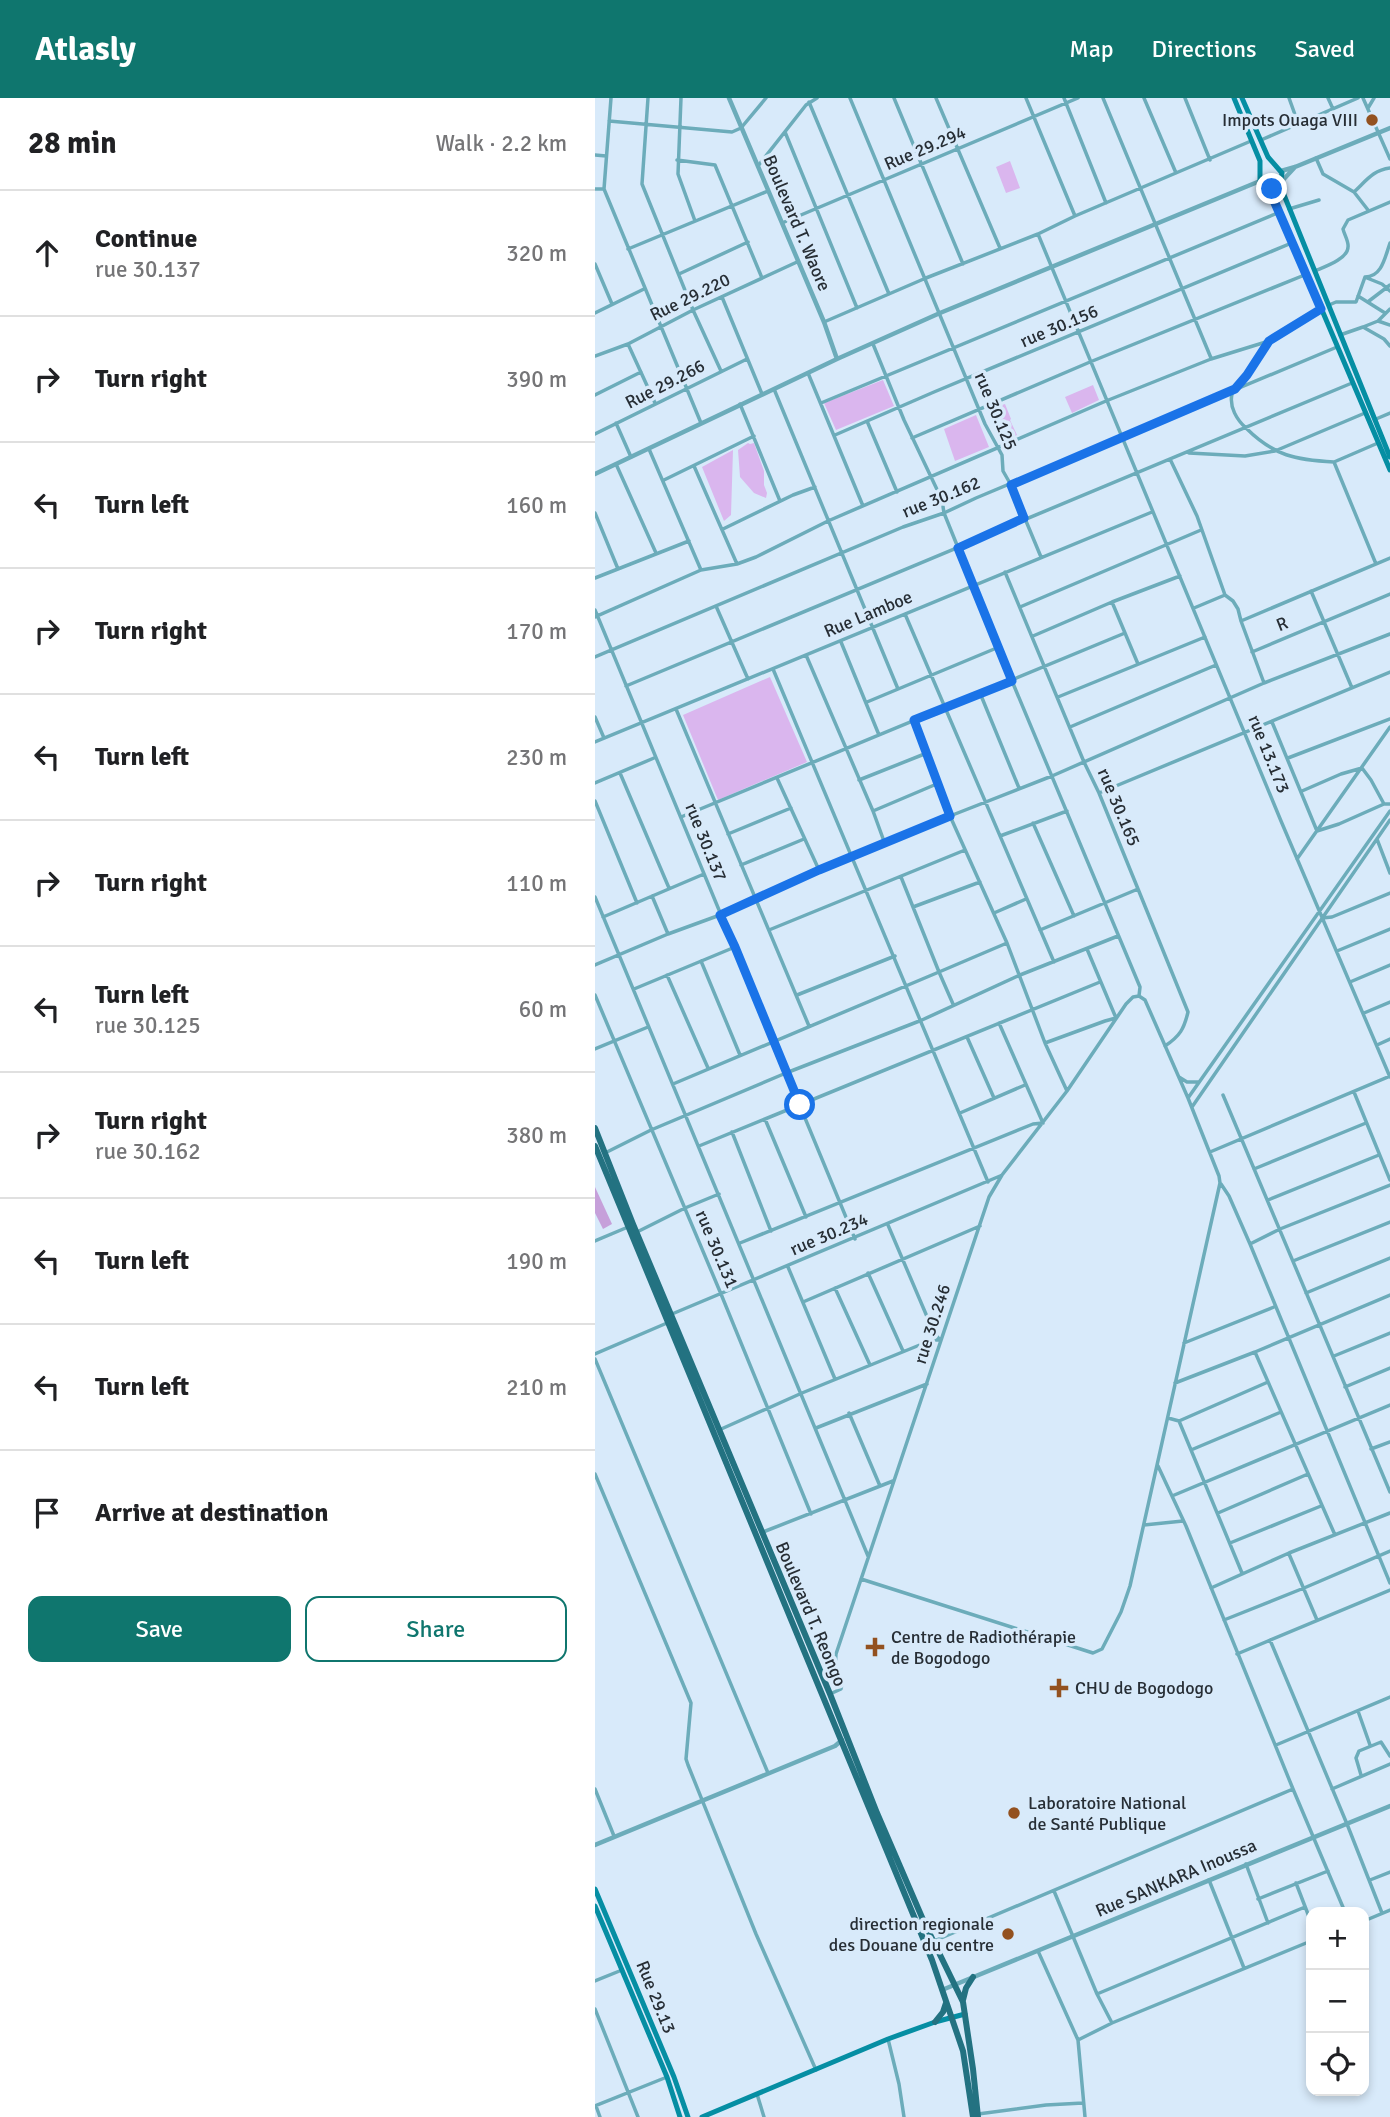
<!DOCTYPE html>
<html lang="en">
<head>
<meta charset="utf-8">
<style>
  :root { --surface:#fff; --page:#f6f6f6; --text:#202124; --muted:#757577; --line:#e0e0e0; --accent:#0f766e }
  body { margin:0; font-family:Signika,sans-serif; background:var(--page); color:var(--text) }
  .controls { position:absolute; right:21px; bottom:21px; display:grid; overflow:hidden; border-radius:14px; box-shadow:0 4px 10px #0003 }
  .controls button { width:63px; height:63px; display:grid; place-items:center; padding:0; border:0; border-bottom:2px solid var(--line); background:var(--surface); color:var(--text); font:35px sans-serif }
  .stop { position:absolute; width:21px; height:21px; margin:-16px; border:5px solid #1a73e8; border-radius:50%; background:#fff }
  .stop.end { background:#1a73e8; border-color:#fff; box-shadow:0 2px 7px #0008 }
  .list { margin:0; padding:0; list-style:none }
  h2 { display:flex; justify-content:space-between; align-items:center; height:91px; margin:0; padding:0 28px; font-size:30px }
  h2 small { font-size:23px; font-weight:400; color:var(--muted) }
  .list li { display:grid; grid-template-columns:46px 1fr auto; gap:21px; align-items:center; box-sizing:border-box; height:126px; padding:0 28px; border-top:2px solid var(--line) }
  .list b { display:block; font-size:26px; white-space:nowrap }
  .list p { margin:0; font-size:23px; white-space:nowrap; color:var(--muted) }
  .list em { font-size:23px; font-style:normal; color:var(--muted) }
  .actions { display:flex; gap:14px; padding:21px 28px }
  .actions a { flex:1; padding:16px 0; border:2px solid var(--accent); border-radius:14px; text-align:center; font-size:24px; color:var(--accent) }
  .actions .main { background:var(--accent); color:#fff }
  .icon { flex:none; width:38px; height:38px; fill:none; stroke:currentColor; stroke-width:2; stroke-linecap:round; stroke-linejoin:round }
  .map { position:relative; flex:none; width:795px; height:2019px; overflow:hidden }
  header { display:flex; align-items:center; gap:42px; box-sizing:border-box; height:98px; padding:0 35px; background:var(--accent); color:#fff }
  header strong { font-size:33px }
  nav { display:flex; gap:38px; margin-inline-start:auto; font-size:24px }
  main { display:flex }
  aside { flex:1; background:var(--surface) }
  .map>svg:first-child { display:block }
  .green { fill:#dab6ee }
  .forest { fill:#c6a0da }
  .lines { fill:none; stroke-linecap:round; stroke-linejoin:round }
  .minor { stroke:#6cacba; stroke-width:3.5 }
  .tertiary { stroke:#6cacba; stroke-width:4.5 }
  .secondary { stroke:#058ea3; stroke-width:5 }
  .primary { stroke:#237281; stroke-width:6 }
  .route { stroke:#1a73e8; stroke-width:9 }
  .poi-dot { fill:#93511f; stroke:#d8eafa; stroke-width:2.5 }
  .labels { text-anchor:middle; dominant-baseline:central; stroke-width:7; stroke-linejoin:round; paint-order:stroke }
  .poi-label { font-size:18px; fill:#272e35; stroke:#d8eafa; text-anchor:start }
  .street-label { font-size:18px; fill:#272e35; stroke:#d8eafa }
</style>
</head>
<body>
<header>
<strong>Atlasly</strong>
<nav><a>Map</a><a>Directions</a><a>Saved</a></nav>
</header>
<main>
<aside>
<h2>28 min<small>Walk · 2.2 km</small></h2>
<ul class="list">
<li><svg class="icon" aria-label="ahead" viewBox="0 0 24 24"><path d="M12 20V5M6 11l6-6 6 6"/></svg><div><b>Continue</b><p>rue 30.137</p></div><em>320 m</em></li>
<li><svg class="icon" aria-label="right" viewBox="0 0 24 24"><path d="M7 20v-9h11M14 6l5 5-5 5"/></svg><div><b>Turn right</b></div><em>390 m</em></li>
<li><svg class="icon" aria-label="left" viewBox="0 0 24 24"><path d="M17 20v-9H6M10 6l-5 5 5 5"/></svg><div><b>Turn left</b></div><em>160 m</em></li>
<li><svg class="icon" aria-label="right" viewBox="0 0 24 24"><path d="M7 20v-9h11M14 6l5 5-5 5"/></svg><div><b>Turn right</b></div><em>170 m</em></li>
<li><svg class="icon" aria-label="left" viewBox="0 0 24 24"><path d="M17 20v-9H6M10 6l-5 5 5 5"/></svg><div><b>Turn left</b></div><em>230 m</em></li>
<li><svg class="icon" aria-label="right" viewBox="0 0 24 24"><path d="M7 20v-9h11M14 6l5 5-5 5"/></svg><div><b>Turn right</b></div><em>110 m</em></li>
<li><svg class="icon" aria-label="left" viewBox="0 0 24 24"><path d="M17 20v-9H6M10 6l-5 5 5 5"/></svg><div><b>Turn left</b><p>rue 30.125</p></div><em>60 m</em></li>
<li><svg class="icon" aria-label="right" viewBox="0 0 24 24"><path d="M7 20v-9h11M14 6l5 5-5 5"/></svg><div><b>Turn right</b><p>rue 30.162</p></div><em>380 m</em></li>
<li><svg class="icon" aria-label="left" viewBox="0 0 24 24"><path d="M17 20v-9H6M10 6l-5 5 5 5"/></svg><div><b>Turn left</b></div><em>190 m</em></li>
<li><svg class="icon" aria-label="left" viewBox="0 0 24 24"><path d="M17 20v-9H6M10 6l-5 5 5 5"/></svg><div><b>Turn left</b></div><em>210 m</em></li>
<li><svg class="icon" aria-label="arrive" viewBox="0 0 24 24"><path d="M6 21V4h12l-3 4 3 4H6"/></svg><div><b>Arrive at destination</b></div></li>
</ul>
<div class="actions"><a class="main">Save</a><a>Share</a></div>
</aside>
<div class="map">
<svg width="795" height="2019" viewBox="0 0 795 2019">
  <rect width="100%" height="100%" fill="#d8eafa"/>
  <!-- green -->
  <path class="green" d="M415,63L425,90L411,95L401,69Z
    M288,282L299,308L241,332L229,305Z
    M498,287L504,302L477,315L470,299Z
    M410,306L416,321L415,322L422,337L413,341L401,309Z
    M381,317L394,349L360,363L349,331Z
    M153,345L155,346L159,345L169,373V387L172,395L171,400L159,395L145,379L143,352Z
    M138,352L136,417L129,423L107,369Z
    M175,579L212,664L123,702L88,617Z"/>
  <!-- forest -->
  <path class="forest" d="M0,1089L17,1126L8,1131L0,1115Z"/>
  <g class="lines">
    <!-- minor -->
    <path class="minor" d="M16,0L9,91L106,325
      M53,0L47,86L98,212L126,273
      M86,0L83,76L100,123
      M255,0L390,326L407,357L408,373L416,387L446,459
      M299,0L368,166
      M341,0L405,150
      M431,0L480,118
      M469,0L511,105
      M508,0L616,260
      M549,0L581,75
      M590,0L615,62
      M694,0L703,25
      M733,0L738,11
      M768,0L795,61
      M214,4L294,196
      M773,10L779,0
      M14,23L137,34L146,30L171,0
      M190,34L262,210
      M666,42L763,0
      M0,57L11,58
      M721,60L728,76L759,94L773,112
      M82,62L120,67L167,180
      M163,68L211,7L222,0
      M0,91H9
      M759,94C771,83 778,72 795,70
      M694,111L724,102
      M187,125L483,0
      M443,136L686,723L795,979
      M33,151L173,93
      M0,166L17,206
      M720,173C729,169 753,161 753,149C754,144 749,136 748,131L753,122L795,104
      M84,176L153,144
      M770,179C787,179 790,159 795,145
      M772,180L787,186L795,193
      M763,198L790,215
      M127,199L167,296
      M774,203L795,187
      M734,207L741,204H761L770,179
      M0,215L49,191
      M783,223L795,211
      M229,224L331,180L443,136L480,118L656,43
      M768,229L783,223L795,227
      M745,237L768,229L789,241L795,248
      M674,243C667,254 661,264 653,275C648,282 640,288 637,296C634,309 642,322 651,330C679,358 701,362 739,364L783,345
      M33,246L60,305
      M0,258L33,246L98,212L202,164
      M213,275L268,408
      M179,291L303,591
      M0,297L46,274
      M226,305L685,114
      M145,306L185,403
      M781,321L795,315
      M272,323L302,394
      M21,325L36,359
      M0,336L152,261
      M240,337L339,294L699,144
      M317,340L495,264L712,176
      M54,351L106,472
      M594,355L650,358L680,353L770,315
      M575,361L602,418L630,497L638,503L643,511L646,523L669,585
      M739,364L781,466
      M21,366L61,455
      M99,368L142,466
      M69,382L159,338
      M0,415L23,471
      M128,431L198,397L220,389
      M410,474L489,664L504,695L593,914C589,931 585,938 570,948
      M0,480L94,443
      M716,493L757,590
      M517,504L543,566
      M121,508L153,581
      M425,509L606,432
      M599,510L630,497
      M0,512L260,1141
      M310,516L459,864
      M0,519L106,472L142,466L161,459L233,423L511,303L616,261L674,243L726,211
      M646,523L795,460
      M438,538L517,504L585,478
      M246,544L284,637
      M657,554L795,496
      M211,557L278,713L290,746
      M0,559L308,429L349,415L381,400L742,249
      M178,571L393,1084
      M31,588L757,285
      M385,595L424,690
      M463,599L610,539
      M272,604L404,549
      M81,611L214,928
      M0,619L9,640
      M319,622L355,718L412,845L450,945L472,993
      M677,624L722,733L744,726L789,706H795
      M475,629L621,567
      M0,644L557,414
      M693,660L795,621
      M25,675L74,790
      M182,680L224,772
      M264,682L332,655
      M0,685L59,660
      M707,693L746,676L767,670L776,682L789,706
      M504,695L795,574
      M0,703L42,805
      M278,713L344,685
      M86,719L530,535
      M438,725L479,818
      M133,736L196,710
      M405,738L472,713
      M782,741L795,775
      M702,761L795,629
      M146,767L209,741
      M306,779L344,874L412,845
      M57,798L73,836
      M0,799L273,1458
      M318,809L385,784
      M399,815L431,801
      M8,819L109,776
      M727,820L737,819L795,795
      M174,832L370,752
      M445,832L543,791
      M742,853L795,831
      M106,863L145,957
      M0,867L73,836L125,817L224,772L355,718L457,678L669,585L795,536
      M72,877L113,970
      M755,884L795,867
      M39,891L140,849
      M0,897L126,1196L216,1416
      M202,897L300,858
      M769,915L795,904
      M372,939L399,1000
      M450,945L510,923L521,920L492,851
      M782,947L795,941
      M0,951L53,929
      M584,979L592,984H603
      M78,986L344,874L358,906
      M759,994L795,1082
      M628,997L795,1394
      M593,1000L795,713
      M597,1009L795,722
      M365,1015L430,987
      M170,1021L211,1119
      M137,1034L176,1133
      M104,1048L505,884
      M615,1054L795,978
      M10,1055L56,1032L191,975L327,922L425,877L523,838
      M659,1071L771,1025
      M626,1086L634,1098L655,1146L795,1485
      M673,1102L784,1057
      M293,1127L339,1235L345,1242
      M42,1134L90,1110L124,1096
      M0,1143L33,1129
      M145,1145L438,1026L448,1025L404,925
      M655,1146L685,1131L795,1087
      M698,1163L795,1124
      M193,1169L240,1281
      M273,1175L308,1253
      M240,1190L275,1267
      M711,1195L795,1160
      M208,1204L385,1128
      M77,1216L405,1078
      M589,1245L679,1209
      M660,1254L740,1437
      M0,1256L72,1225
      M739,1258L795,1235
      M0,1261L173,1675
      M580,1285L660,1254L795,1197
      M750,1289L795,1270
      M254,1315L285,1388
      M573,1320L584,1323L647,1475
      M584,1323L673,1284
      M221,1330L332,1286
      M124,1332L207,1295L337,1242H345
      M776,1351L795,1344
      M596,1352L686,1314
      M563,1368L591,1428L698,1691L750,1814
      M0,1376L96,1605L91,1661L93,1667L161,1836L221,1972
      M577,1398L795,1307
      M623,1415L713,1376
      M549,1427L588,1423
      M168,1434L298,1383
      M635,1445L726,1408
      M694,1456L722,1522
      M266,1481L498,1555L507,1551L526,1514L535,1488L625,1085L624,1078L593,1000L550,902L544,898L545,889L417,583L349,415L347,402L309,322L278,246
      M616,1490L694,1455L795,1415
      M629,1522L709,1490L795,1453
      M675,1542L752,1726L787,1815
      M642,1556L795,1492
      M235,1596L246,1591L247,1586L240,1571L241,1556L394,1099L407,1077L472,993L531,906L538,899L544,898
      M763,1613L775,1647
      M681,1647L795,1599
      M766,1677L761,1660L764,1653L786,1644L795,1658
      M0,1691L19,1738
      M737,1691L795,1666
      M651,1766L673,1825
      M614,1782L649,1870
      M775,1782L795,1774
      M701,1785L716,1824
      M459,1793L502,1896L517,1925
      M663,1801L733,1773
      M769,1823L795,1812
      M339,1843L698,1691
      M443,1853L483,1942L490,2019
      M0,1883L27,1872
      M502,1896L710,1809
      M0,1911L43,2019
      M293,1941L304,1986L309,2019
      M483,1942L517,1925L716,1843
      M162,1996L169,2019
      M0,2008L72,1979
      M1,2008L5,2019
      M383,2016L451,2007L488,2005"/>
    <!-- tertiary -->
    <path class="tertiary" d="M134,0L229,224L242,261
      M686,73L700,69L795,30
      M688,82L700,69
      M0,376L242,261L345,215L665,83
      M0,1747L240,1648L247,1642
      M347,1892L795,1708"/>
    <!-- secondary -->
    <path class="secondary" d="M639,0L665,63V83L678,97L795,372
      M647,0L673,59L687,75L685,87L681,90L674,91
      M685,87L795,359
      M0,1791L79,1979L93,2019
      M0,1808L72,1979L85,2019
      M107,2019L293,1941L340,1924L370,1916"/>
    <!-- primary -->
    <path class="primary" d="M0,1030L38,1126L235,1596L282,1715L329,1824L368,1904L378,1971L383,2019
      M0,1048L337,1862L368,1953L378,2019
      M368,1902L371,1890L378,1879
      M340,1924L348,1914L351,1905"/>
  </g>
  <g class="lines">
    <!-- route -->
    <path class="route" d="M205,1007L140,849L125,817L224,772L355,718L319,622L417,583L363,450L429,420L416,387L640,291L652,277L674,243L726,211L674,91H677"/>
  </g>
  <!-- markers -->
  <g class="poi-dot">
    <circle cx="777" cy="22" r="7"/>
    <path d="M276.5 1538.5h7v7h7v7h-7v7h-7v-7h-7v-7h7z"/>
    <path d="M460.5 1579.5h7v7h7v7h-7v7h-7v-7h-7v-7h7z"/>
    <circle cx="419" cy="1715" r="7"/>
    <circle cx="413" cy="1836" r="7"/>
  </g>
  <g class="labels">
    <!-- poi labels -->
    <g class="poi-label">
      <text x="763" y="22" text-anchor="end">Impots Ouaga VIII</text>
      <text x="296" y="1539">Centre de Radiothérapie<tspan x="296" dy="21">de Bogodogo</tspan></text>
      <text x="480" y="1590">CHU de Bogodogo</text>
      <text x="433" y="1705">Laboratoire National<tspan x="433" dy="21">de Santé Publique</tspan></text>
      <text x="399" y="1826" text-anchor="end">direction regionale<tspan x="399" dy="21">des Douane du centre</tspan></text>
    </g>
    <!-- street labels -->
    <g class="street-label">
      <text transform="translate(330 50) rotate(-23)">Rue 29.294</text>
      <text transform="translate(202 125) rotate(67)">Boulevard T. Waore</text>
      <text transform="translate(95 199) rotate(-26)">Rue 29.220</text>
      <text transform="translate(464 228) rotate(-23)">rue 30.156</text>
      <text transform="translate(70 286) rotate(-27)">Rue 29.266</text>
      <text transform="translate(401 313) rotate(67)">rue 30.125</text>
      <text transform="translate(346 399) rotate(-22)">rue 30.162</text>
      <text transform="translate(273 516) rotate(-23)">Rue Lamboe</text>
      <text transform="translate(687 526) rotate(-22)">R</text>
      <text transform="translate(674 656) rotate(68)">rue 13.173</text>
      <text transform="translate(524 709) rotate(67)">rue 30.165</text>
      <text transform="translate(111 744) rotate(68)">rue 30.137</text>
      <text transform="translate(234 1136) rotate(-23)">rue 30.234</text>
      <text transform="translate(122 1151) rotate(67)">rue 30.131</text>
      <text transform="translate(337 1226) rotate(-72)">rue 30.246</text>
      <text transform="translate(216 1516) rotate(67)">Boulevard T. Reongo</text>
      <text transform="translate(581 1780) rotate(-23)">Rue SANKARA Inoussa</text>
      <text transform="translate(61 1899) rotate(68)">Rue 29.13</text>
    </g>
  </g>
</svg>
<div class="controls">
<button>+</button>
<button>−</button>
<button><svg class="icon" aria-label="locate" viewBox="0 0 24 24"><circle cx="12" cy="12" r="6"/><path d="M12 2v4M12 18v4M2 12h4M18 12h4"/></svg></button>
</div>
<div class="stop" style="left:205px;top:1007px"></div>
<div class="stop end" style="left:677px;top:91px"></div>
</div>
</main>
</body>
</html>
